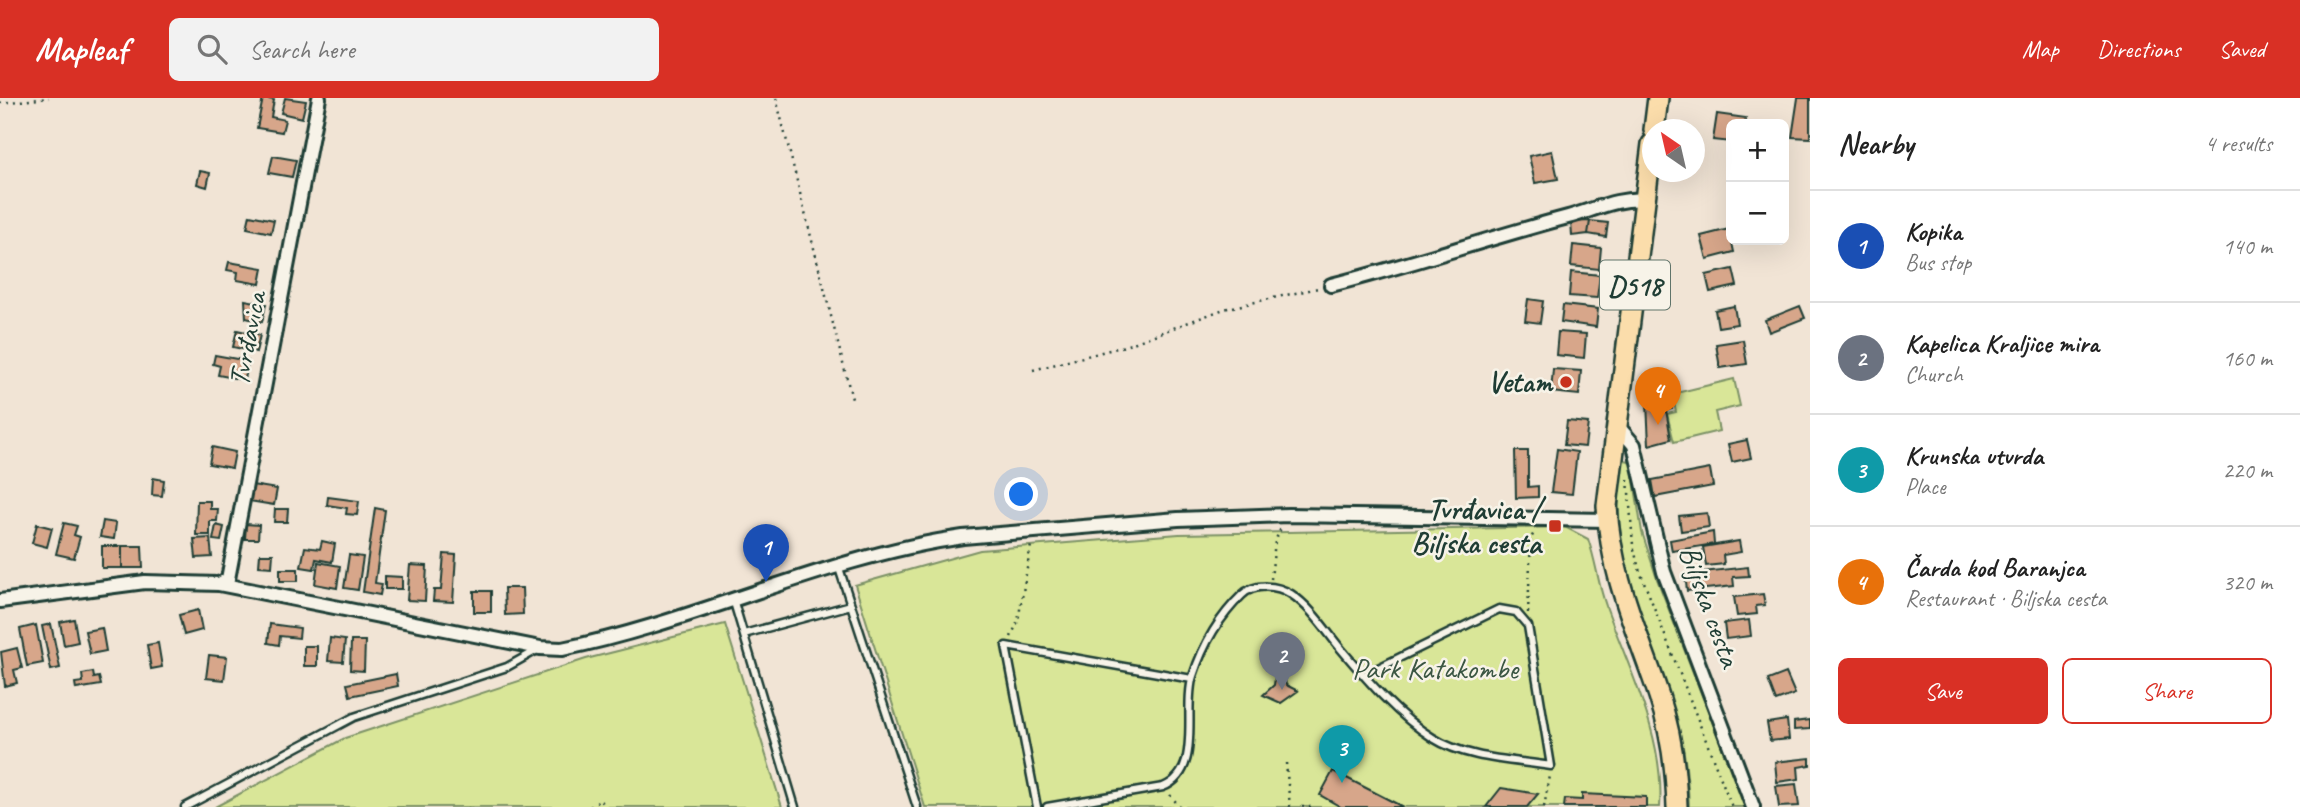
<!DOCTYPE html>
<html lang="en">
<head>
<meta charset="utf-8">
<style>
  :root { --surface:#fff; --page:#f2f2f2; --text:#222; --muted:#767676; --line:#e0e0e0; --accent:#d93025 }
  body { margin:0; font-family:Caveat,sans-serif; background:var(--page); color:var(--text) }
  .controls { position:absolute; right:21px; top:21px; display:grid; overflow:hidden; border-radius:10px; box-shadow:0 7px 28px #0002 }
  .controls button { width:63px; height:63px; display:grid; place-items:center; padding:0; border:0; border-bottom:2px solid var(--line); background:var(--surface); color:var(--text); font:35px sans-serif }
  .compass { position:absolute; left:1642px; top:21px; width:63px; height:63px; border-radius:50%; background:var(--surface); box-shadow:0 7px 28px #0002; rotate:326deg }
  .you { position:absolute; left:1022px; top:397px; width:24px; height:24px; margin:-18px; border:5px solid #fff; border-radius:50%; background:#1a73e8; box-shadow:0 0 0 10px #1a73e833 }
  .badge { display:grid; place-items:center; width:46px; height:46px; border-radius:50%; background:var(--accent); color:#fff; font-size:23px; font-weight:700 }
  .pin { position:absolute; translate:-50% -58px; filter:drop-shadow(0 2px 4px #0008) }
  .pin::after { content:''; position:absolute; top:37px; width:24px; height:21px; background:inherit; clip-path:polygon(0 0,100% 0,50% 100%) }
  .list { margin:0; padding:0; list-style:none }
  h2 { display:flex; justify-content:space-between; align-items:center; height:91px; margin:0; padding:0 28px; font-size:30px }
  h2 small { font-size:23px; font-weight:400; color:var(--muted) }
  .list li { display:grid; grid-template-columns:46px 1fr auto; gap:21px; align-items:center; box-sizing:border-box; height:112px; padding:0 28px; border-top:2px solid var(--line) }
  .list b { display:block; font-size:26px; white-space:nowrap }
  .list p { margin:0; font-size:23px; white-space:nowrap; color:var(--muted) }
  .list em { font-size:23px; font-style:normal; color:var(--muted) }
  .actions { display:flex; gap:14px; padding:21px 28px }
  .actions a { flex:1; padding:16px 0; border:2px solid var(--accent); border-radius:10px; text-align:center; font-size:24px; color:var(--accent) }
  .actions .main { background:var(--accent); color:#fff }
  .icon { flex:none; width:38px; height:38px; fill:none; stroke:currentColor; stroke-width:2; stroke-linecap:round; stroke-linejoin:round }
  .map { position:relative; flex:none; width:1810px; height:709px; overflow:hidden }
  header { display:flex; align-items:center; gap:42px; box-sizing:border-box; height:98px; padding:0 35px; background:var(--accent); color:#fff }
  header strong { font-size:33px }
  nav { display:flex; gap:38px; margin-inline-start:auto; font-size:24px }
  .search { width:490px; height:63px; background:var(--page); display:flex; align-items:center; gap:18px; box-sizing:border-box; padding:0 24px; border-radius:10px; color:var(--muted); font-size:26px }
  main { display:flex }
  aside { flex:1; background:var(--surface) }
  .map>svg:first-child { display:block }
  .green { fill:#d9e698; stroke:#7c9266; stroke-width:2 }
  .building { fill:#d7a68a; stroke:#1f3d34; stroke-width:2 }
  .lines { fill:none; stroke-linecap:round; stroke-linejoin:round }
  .service-casing { stroke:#1f3d34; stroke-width:11 }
  .minor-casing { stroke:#1f3d34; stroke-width:18 }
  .primary-casing { stroke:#1f3d34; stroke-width:24 }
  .path { stroke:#1f3d34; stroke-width:2.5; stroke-dasharray:2 5; stroke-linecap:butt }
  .service { stroke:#f7f3e8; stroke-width:6 }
  .minor { stroke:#f7f3e8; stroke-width:12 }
  .primary { stroke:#fbddab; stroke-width:19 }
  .poi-dot { fill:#c8321e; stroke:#f7f3e8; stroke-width:2.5 }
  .labels { text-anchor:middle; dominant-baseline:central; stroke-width:5; stroke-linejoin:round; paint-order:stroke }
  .shield { fill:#f7f3e8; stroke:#60746a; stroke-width:2 }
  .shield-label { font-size:28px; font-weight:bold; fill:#1f3d34 }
  .street-label { font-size:30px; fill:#1f3d34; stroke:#f7f3e8 }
  .poi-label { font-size:30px; font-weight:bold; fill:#1f3d34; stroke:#f7f3e8; text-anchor:end }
  .park-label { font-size:30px; fill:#3b5643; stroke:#f7f3e8 }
</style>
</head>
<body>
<header>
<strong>Mapleaf</strong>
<div class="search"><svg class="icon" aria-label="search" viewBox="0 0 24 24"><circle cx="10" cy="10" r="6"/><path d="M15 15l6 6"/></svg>Search here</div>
<nav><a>Map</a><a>Directions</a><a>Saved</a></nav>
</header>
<main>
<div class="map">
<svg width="1810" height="709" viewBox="0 0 1810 709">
  <rect width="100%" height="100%" fill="#f1e4d5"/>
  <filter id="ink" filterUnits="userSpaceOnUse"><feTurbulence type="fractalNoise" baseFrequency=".0143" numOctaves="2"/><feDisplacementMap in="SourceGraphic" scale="14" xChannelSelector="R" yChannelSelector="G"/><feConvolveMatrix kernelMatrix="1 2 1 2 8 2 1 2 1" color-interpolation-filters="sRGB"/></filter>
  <g filter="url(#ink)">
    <!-- green -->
    <path class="green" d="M1734,281L1740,308L1715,314L1719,333L1674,344L1667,316L1676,314L1672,296Z
      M1623,362L1631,363L1642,434L1657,481L1745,709H1689C1688,684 1686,660 1680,635C1658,542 1603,462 1623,362Z
      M1565,429L1588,441C1596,463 1598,486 1606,508C1629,572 1665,639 1660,709H925L855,487L980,452L1179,436Z
      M725,526L782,709H215L345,640L586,561Z"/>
    <!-- building -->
    <path class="building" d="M263,0L274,2L271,19L285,22L282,34L257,30Z
      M285,0L306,3L302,20L281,15Z
      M1798,0H1810V40L1792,39Z
      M1717,16L1746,20L1745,26H1731V44L1713,42Z
      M1552,53L1558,81L1535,85L1529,58Z
      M273,58L296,62L292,79L269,75Z
      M200,73L210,75L207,89L197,86Z
      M250,117L274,122L271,135L247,130Z
      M1590,123L1608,125L1606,139L1588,136Z
      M1590,123L1588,136L1572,138L1571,124Z
      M1729,131L1734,154L1707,161L1701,138Z
      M1573,147L1601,150L1599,171L1571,168Z
      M229,164L263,170L260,186L237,182L238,174L227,172Z
      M1733,171L1737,188L1710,194L1706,177Z
      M1571,174L1600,177L1597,200L1569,198Z
      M1528,201L1543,203L1540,225L1525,223Z
      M245,202L266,206L262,224L246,220Z
      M1563,207L1598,211L1596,229L1561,224Z
      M1734,208L1737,226L1718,229L1715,212Z
      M1800,208L1805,220L1769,234L1765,222Z
      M237,232L260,237L256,254L233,249Z
      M1558,234L1586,236L1584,260L1556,257Z
      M1743,242L1747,266L1720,270L1716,246Z
      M215,257L248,263L245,282L218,277L220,268L213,266Z
      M1553,271L1581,273L1579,297L1551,294Z
      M1671,301L1672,311L1666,312L1671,341L1649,347L1647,304Z
      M1567,323L1588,325L1585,349L1564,347Z
      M1747,342L1751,360L1732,364L1728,346Z
      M212,349L235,354L232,370L209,366Z
      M1557,351L1577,354L1572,396L1551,394Z
      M1515,353H1528V389L1538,388V399L1516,400Z
      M1710,371L1713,388L1655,399L1652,382Z
      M153,380L164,382L162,398L152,397Z
      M252,387L277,391L274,407L249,403Z
      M328,399L359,403L357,417L346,416L347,410L327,407Z
      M197,403H210V411H218L217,423H210V437H196Z
      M375,410L385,412L375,485L382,486L380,497L363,494Z
      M275,411H288L287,424H274Z
      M1707,415L1709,429L1681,433L1679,418Z
      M103,423L116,425L114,441L100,439Z
      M64,425L77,428L74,437L80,439L74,460L56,456Z
      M37,426L52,430L47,449L32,445Z
      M246,426L259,427L258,441H245Z
      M216,427L224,429L221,443L213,442Z
      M1713,434L1714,446L1672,453L1670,442Z
      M210,440L212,459L196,460L194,441Z
      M322,443L335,446L332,464L316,461L314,471L301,469L305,449L320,451Z
      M1739,443L1741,454L1723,457L1724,466L1706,468L1703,449Z
      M102,448H122V470H102Z
      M122,448H142L143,470H122Z
      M260,456H273L272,469L259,468Z
      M444,456L456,457L453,504L433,503L434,492H441Z
      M349,457L363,459L358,492L344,490Z
      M318,464L340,468L337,490L315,486Z
      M410,467L427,468L425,503L407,502Z
      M1748,469L1749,478L1733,479L1734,488L1687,493L1685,476Z
      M280,471H298V483H280Z
      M385,478L402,479V491H385Z
      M504,490H522L523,516L505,517Z
      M474,493H491V514H474Z
      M1763,496L1765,507L1756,508L1757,516L1737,518L1734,499Z
      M198,512L202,532L184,537L179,517Z
      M74,521L78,544L64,547L60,524Z
      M1749,522L1751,538L1726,541L1724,525Z
      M51,526L60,570L51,572L42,528Z
      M270,526L300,530L299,540L280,538L279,547L268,545Z
      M36,527L43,565L27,568L20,531Z
      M102,530L106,553L90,556L85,533Z
      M330,540L345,542L343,564L328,563Z
      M351,543H365L364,573L350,572Z
      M158,545L162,569L151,571L147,547Z
      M304,548H317V568H304Z
      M17,550L22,570L14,572L17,585L5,588L1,554Z
      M209,557L227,559L224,582L206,580Z
      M93,574L94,580L99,579L101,587L76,591L75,585L83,584L82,576Z
      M1786,575L1795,596L1776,603L1768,582Z
      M396,576L398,588L350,598L347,586Z
      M1284,579L1286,587L1298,593L1281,605L1263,597L1274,587L1275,580Z
      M1787,622L1789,641L1770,643L1767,625Z
      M1810,622V631L1794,632V624Z
      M1810,660V667L1798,669L1799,681L1777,684L1775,664Z
      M1333,673L1403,709H1341L1320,697Z
      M1796,686L1799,708L1779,709L1776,688Z
      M1501,690L1538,696L1527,709H1486Z
      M1582,696L1646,699V709H1564L1565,701L1582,702Z"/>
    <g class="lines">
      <defs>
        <path id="service" d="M839,470L917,709
          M733,501L795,709
          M744,536L851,507
          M185,709L354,619L507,569L539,551
          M1037,709L1006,548L1192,581
          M1047,709L1163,689C1204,673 1182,611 1193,578C1203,547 1218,520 1242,497C1255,485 1277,487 1291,496C1311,509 1326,533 1341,551C1368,583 1398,618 1433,640C1466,661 1514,662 1551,668L1528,528L1516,514L1499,511L1364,577"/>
        <path id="minor" d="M1331,187C1411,167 1488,140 1568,119C1594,112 1618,99 1646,102
          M1617,327L1634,347L1664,474L1753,709
          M219,486L228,481L319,0
          M0,503L145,484L219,486L540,550L562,551C696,524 828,458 963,439L1178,421L1288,417L1608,422"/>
        <path id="primary" d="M1654,32L1658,0
          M1652,46L1607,408C1610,476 1638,535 1659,598C1671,634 1676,672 1677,709"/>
      </defs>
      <!-- service casing -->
      <use href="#service" class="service-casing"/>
      <!-- minor casing -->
      <use href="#minor" class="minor-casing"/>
      <!-- primary casing -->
      <use href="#primary" class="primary-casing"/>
      <!-- path -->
      <path class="path" d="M776,0L853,305
        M0,5L49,0
        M1033,272L1125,248L1224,211L1318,190
        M1628,381L1633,447L1639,471L1732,709
        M1271,481L1275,443L1281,430
        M1528,515L1531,440L1534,435
        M1011,539L1018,523L1031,447
        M1286,665L1290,709
        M1170,697L1180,709
        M590,709L601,702L605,709
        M1302,709H1313
        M1544,709L1550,678"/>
      <!-- service -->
      <use href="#service" class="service"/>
      <!-- minor -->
      <use href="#minor" class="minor"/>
      <!-- primary -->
      <use href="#primary" class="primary"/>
    </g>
  </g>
  <!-- markers -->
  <g class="poi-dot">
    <circle cx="1566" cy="284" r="7"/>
    <rect x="1548" y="421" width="14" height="14" rx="3.5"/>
  </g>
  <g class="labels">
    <!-- shield labels -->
    <rect class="shield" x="1600" y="162.5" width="70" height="49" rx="5"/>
    <g class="shield-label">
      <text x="1635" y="187">D518</text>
    </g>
    <!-- street labels -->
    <g class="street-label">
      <text transform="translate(247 241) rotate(-79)">Tvrđavica</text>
      <text transform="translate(1710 508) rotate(70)">Biljska cesta</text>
    </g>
    <!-- poi labels -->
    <g class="poi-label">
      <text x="1552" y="284">Vetam</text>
      <text x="1541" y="411">Tvrđavica /<tspan x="1541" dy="34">Biljska cesta</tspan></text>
    </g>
    <!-- park labels -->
    <g class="park-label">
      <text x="1435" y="570">Park Katakombe</text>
    </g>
  </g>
</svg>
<div class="controls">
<button>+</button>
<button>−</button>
</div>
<svg class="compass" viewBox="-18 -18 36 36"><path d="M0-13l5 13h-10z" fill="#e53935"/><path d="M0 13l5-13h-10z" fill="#767676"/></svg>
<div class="you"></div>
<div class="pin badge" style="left:766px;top:484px;background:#1a4fb4">1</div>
<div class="pin badge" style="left:1282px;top:592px;background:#6b7280">2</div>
<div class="pin badge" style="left:1342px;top:685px;background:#0f9aa8">3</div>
<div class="pin badge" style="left:1658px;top:327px;background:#e8710a">4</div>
</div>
<aside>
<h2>Nearby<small>4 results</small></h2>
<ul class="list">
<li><span class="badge" style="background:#1a4fb4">1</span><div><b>Kopika</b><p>Bus stop</p></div><em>140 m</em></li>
<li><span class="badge" style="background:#6b7280">2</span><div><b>Kapelica Kraljice mira</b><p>Church</p></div><em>160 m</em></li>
<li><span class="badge" style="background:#0f9aa8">3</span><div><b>Krunska utvrda</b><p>Place</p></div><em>220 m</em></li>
<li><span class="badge" style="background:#e8710a">4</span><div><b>Čarda kod Baranjca</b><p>Restaurant · Biljska cesta</p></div><em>320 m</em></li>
</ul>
<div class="actions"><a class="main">Save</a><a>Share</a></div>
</aside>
</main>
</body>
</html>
